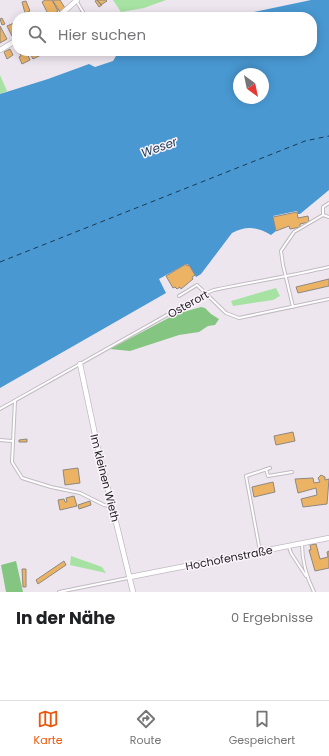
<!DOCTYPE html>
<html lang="de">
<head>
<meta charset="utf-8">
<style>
  :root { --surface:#fff; --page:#f2f2f2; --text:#202124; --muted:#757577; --line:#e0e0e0; --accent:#ea580c }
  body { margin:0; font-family:Poppins,sans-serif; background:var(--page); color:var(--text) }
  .compass { position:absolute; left:233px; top:68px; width:36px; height:36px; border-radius:50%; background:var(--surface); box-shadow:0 2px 10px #0003; rotate:147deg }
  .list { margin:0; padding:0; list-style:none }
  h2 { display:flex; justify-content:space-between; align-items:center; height:52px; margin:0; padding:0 16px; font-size:17px }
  h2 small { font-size:13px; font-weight:400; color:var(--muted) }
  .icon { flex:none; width:22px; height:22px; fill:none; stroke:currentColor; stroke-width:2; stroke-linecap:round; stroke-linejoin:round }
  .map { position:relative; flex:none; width:329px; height:592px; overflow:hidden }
  .search { position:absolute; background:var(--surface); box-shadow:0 2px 10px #0003; left:12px; right:12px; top:12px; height:44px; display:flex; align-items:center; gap:10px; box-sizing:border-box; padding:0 14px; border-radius:16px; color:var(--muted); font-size:15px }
  .sheet { height:108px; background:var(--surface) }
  nav { display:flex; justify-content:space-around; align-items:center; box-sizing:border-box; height:56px; border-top:1px solid var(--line); background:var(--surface); font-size:11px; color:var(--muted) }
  nav a { display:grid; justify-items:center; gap:2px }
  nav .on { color:var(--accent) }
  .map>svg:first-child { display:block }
  .green { fill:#a6e2a2 }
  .forest { fill:#84c581 }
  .water { fill:#4998d2; fill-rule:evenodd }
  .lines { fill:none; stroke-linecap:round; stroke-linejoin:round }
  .ferry { stroke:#1a3b54; stroke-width:1; stroke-dasharray:5 4; stroke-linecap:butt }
  .building { fill:#ecb365; stroke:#8e8880 }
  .service-casing { stroke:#c1bac2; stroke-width:4 }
  .minor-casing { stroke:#c1bac2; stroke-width:6 }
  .service { stroke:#fff; stroke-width:2 }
  .minor { stroke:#fff; stroke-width:4.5 }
  .labels { text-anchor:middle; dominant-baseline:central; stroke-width:3; stroke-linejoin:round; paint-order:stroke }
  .street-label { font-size:11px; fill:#211f22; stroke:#fcf4fc }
  .water-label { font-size:12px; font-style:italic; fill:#1a3b54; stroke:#fcf4fc }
</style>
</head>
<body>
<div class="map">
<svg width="329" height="592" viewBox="0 0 329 592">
  <rect width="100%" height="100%" fill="#eee6ef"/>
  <!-- green -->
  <path class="green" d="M113,0H166L144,8L121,12Z
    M0,75L7,91L0,94Z
    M276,288L280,296L273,300L233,306L231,301Z
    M71,556L102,567L106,573L70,565Z"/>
  <!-- forest -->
  <path class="forest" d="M201,307L205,308L211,314L219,319L215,325L208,326L199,332L179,335L130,351L110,349L176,314Z
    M16,561L23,592H6L1,565Z"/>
  <!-- water -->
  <path class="water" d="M311,0H329V190L300,214H298L297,211L273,216L276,231L271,235C257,227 247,225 232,233L201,274L196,277L189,265L186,264L159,279L166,293L0,388V94L48,79L89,64L95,67L113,61L119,51H312V17H230ZM239,74H263V98H239Z"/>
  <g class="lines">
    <!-- ferry -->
    <path class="ferry" d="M0,262L305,141L329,136"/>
  </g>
  <!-- building -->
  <path class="building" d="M45,0H52L58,11L49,16L42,2Z
    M55,0H60L65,8L60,12L53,1Z
    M97,0L102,5L99,7L95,1Z
    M97,0H106L107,1L101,5Z
    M26,1L30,11L25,13L22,2Z
    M82,11L85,17H73V16Z
    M2,18L5,24L2,25L0,19Z
    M14,23L17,34L12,36L7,26Z
    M0,26L7,39L0,43Z
    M10,49L13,55L7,59L4,52Z
    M26,51L30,60L22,64L19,57L21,56L20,54Z
    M29,51H40L41,55L33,59Z
    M297,212L298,218L308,216L309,222L300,224V227L290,229L289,226L276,231L273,217Z
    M186,264L187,266L189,265L195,275L192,277L193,279L181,289L180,287L177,289L175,287L173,288L166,276Z
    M329,279V286L298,293L296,287Z
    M293,432L295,441L276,445L274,436Z
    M27,439V442H19V440Z
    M78,468L80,483L65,485L63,470Z
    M321,475L325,477V480L329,479L327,504L303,507L301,499L317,495L316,488L298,493L295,479L313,478L314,483L320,482L318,478Z
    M273,482L275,492L254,497L252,487Z
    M74,496L77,506L60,510L58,500L64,499L65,502H67L66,498Z
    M90,501L91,505L79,509L78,505Z
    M316,544L320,559L328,557L327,552L329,551V568L315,571L309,550H311L310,545Z
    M64,561L66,565L38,584L36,580Z
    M22,569H26V587H23Z"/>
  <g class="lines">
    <defs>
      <path id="service" d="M77,2L86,17
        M323,215V207L329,203
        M179,296L197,285L226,313L239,318L329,299
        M293,307L283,265L281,251L294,232L323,215L329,217
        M15,401L12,462L22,478L51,487L80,493L104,505L111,506
        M0,409L206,293L214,290C252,282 291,276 329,267
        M0,440L12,441
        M266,469L268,476L292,472
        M302,544C302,562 306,576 314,592
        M289,547L291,553L306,576
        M260,551L246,476L270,468
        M59,592L128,578"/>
      <path id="minor" d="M58,17L77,0
        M0,50L17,40
        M80,364L97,444L133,592
        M130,577L329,538"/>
    </defs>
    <!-- service casing -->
    <use href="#service" class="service-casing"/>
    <!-- minor casing -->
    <use href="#minor" class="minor-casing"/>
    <!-- service -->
    <use href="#service" class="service"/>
    <!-- minor -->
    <use href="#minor" class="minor"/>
  </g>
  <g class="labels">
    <!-- street labels -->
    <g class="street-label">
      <text transform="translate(188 304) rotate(-29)">Osterort</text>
      <text transform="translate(105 478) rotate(76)">Im kleinen Wieth</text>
      <text transform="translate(229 558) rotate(-11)">Hochofenstraße</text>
    </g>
    <!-- water labels -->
    <g class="water-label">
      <text transform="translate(159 147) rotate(-20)">Weser</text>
    </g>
  </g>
</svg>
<svg class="compass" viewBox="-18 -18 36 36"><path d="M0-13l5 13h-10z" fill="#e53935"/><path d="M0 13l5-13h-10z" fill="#757577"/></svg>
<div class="search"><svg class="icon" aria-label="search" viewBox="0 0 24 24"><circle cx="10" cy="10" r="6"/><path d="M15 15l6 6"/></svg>Hier suchen</div>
</div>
<section class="sheet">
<h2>In der Nähe<small>0 Ergebnisse</small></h2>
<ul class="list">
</ul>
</section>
<nav>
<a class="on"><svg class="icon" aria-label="map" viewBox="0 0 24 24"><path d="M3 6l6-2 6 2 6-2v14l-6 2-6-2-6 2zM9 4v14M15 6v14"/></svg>Karte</a>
<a><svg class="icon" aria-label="directions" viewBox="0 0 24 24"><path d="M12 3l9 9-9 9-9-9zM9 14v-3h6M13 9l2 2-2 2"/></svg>Route</a>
<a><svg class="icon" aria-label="saved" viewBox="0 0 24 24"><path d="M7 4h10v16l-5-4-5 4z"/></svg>Gespeichert</a>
</nav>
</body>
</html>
